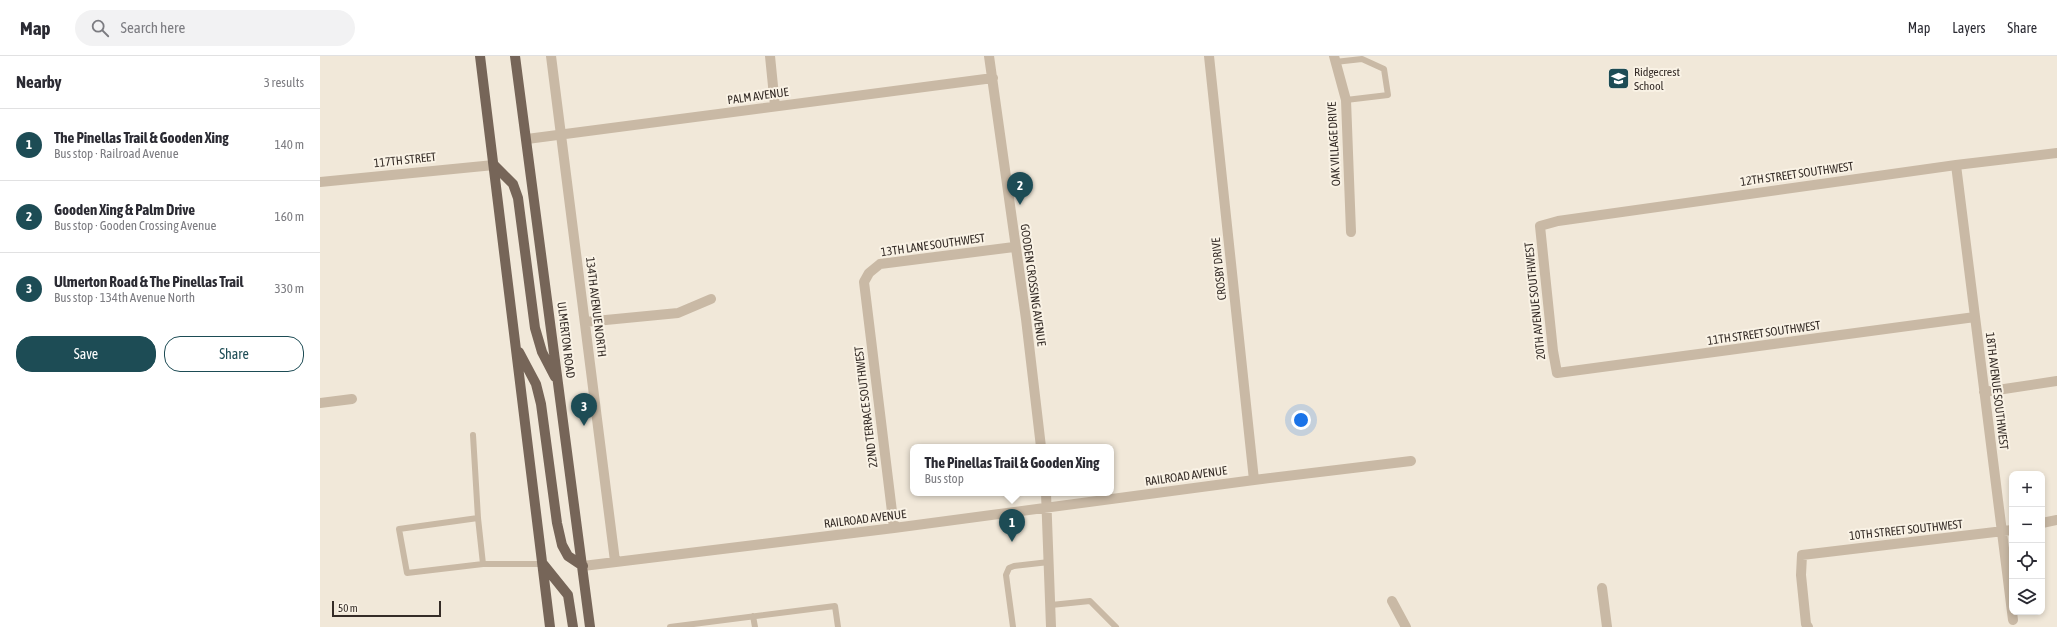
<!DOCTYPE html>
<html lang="en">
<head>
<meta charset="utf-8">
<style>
  :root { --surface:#fff; --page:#f2f2f3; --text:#2b2b33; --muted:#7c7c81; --line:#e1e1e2; --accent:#1d4c55 }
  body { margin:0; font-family:"Asap Condensed",sans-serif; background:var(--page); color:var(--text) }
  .controls { position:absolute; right:12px; bottom:12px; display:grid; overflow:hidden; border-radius:8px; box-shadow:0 2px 6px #0003 }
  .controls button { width:36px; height:36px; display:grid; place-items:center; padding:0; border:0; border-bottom:1px solid var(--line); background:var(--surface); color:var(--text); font:20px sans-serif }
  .scale { position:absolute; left:12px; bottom:10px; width:109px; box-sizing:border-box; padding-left:4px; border:2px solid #352c27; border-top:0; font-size:11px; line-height:14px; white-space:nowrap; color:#352c27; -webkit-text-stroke:3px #f9f2e5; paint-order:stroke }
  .you { position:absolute; left:981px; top:364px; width:14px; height:14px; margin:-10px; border:3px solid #fff; border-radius:50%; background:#1a73e8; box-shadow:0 0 0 6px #1a73e833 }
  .badge { display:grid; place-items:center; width:26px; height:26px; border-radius:50%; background:var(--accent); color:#fff; font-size:13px; font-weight:700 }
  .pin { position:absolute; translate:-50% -33px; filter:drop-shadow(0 1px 2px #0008) }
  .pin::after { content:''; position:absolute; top:21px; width:14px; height:12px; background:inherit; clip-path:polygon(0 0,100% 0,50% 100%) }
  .popup { position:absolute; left:590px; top:388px; width:204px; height:52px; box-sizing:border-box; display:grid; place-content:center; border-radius:8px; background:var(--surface); filter:drop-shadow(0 1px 3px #0005); font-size:13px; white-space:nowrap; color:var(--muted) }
  .popup b { font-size:15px; color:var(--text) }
  .popup::after { content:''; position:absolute; left:50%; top:100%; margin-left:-8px; border:8px solid transparent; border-top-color:var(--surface) }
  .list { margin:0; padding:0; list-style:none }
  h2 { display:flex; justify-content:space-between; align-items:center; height:52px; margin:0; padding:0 16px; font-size:17px }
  h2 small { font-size:13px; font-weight:400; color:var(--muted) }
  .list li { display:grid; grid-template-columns:26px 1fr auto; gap:12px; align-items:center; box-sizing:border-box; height:72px; padding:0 16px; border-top:1px solid var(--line) }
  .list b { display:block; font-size:15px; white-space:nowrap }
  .list p { margin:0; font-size:13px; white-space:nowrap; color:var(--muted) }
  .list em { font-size:13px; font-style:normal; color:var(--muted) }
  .actions { display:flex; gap:8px; padding:12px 16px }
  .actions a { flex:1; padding:9px 0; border:1px solid var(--accent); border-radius:16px; text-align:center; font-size:14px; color:var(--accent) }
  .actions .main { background:var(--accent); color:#fff }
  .icon { flex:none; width:22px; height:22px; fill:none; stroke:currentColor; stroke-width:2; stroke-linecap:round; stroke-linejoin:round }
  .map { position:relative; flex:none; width:1737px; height:571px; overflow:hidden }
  header { display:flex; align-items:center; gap:24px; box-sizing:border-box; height:56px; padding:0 20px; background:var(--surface); border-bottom:1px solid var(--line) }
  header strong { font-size:19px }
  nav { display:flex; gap:22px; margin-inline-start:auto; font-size:14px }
  .search { width:280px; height:36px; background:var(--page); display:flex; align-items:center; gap:10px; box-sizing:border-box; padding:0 14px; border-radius:22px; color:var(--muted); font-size:15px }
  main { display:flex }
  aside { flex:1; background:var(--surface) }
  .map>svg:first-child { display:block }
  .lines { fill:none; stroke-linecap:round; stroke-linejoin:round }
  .lane { stroke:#c9b9a5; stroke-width:6 }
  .street { stroke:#c9b9a5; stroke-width:10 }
  .primary { stroke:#766558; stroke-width:10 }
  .labels { text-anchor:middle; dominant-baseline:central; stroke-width:4; stroke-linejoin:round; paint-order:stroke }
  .poi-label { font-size:12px; fill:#352c27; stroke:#f9f2e5; text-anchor:start }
  .street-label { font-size:12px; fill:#352c27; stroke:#f9f2e5 }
</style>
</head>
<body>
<header>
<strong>Map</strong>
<div class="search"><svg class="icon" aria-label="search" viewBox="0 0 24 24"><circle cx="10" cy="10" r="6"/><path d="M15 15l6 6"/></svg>Search here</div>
<nav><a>Map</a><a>Layers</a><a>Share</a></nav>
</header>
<main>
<aside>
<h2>Nearby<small>3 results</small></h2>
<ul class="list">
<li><span class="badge">1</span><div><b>The Pinellas Trail &amp; Gooden Xing</b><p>Bus stop · Railroad Avenue</p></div><em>140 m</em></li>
<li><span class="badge">2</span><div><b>Gooden Xing &amp; Palm Drive</b><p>Bus stop · Gooden Crossing Avenue</p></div><em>160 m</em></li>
<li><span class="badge">3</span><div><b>Ulmerton Road &amp; The Pinellas Trail</b><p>Bus stop · 134th Avenue North</p></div><em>330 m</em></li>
</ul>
<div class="actions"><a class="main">Save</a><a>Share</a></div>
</aside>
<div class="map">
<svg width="1737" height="571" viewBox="0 0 1737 571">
  <rect width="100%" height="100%" fill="#f1e8d9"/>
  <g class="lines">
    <!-- lane -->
    <path class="lane" d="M1015,6L1042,3L1064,13L1068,39L1026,44
      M153,379L158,462L163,508H223
      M158,462L79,473L87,517L163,508
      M731,549L770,545L796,571
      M433,560L435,571
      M350,571L515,550L518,571
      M693,571L686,519L689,512L694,510L729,506"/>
    <!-- street -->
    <path class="street" d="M231,0L295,505
      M450,0L455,50
      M669,0L706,263L721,391
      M889,0L934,424
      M1014,0L1026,44L1031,176
      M207,83L673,22
      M1636,109L1693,564
      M0,126L174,109
      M1655,261L1237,317L1233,295L1220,170L1238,165L1636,109L1737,97
      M265,266L358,257L391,243
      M1664,336L1737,325
      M0,347L32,343
      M726,437L731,571
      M1722,467L1737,464
      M574,472L544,226L549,217L560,208L694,191
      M263,510L574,472L934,424L1091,405
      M1282,532L1287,571
      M1072,545L1086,571
      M1488,571L1486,568L1481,519L1482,499L1692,474"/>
    <!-- primary -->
    <path class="primary" d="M160,0L230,571
      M195,0L270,571
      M174,109L193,128L198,142L215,272L222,296L235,321
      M199,296L216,328L221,348L237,467L242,489L248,500L263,510
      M223,508L248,539L253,571"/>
  </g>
  <!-- icons -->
  <defs>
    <symbol id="school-square" viewBox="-11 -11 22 22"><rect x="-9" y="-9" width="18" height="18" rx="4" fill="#1d4c55" stroke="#f9f2e5"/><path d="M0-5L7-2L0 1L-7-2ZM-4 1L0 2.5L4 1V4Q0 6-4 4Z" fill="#fff"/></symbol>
  </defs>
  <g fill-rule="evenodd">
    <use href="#school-square" x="1286" y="10" width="25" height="25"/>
  </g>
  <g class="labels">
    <!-- poi labels -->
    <g class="poi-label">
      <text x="1314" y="16">Ridgecrest<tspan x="1314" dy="14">School</tspan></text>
    </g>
    <!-- street labels -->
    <g class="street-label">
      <text transform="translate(438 40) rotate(-8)">PALM AVENUE</text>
      <text transform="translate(1014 88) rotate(-93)">OAK VILLAGE DRIVE</text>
      <text transform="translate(85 104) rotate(-6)">117TH STREET</text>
      <text transform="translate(1477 118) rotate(-8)">12TH STREET SOUTHWEST</text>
      <text transform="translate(613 189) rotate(-8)">13TH LANE SOUTHWEST</text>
      <text transform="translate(899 213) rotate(-96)">CROSBY DRIVE</text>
      <text transform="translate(713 229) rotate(82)">GOODEN CROSSING AVENUE</text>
      <text transform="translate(1215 245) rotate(-96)">20TH AVENUE SOUTHWEST</text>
      <text transform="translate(276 251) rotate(83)">134TH AVENUE NORTH</text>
      <text transform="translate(1444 277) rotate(-8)">11TH STREET SOUTHWEST</text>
      <text transform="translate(246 284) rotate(83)">ULMERTON ROAD</text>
      <text transform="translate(1677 335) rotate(83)">18TH AVENUE SOUTHWEST</text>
      <text transform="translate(546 351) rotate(-97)">22ND TERRACE SOUTHWEST</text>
      <text transform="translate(866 420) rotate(-8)">RAILROAD AVENUE</text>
      <text transform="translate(545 463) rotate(-7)">RAILROAD AVENUE</text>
      <text transform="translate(1586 474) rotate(-6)">10TH STREET SOUTHWEST</text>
    </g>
  </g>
</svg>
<div class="controls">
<button>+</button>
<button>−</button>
<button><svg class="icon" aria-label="locate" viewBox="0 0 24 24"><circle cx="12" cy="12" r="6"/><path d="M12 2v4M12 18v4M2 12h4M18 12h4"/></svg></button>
<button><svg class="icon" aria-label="layers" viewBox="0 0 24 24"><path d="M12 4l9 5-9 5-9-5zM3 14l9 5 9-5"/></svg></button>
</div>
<div class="scale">50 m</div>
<div class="you"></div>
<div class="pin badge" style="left:692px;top:486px">1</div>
<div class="popup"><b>The Pinellas Trail &amp; Gooden Xing</b>Bus stop</div>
<div class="pin badge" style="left:700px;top:149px">2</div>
<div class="pin badge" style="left:264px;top:370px">3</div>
</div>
</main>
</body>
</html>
